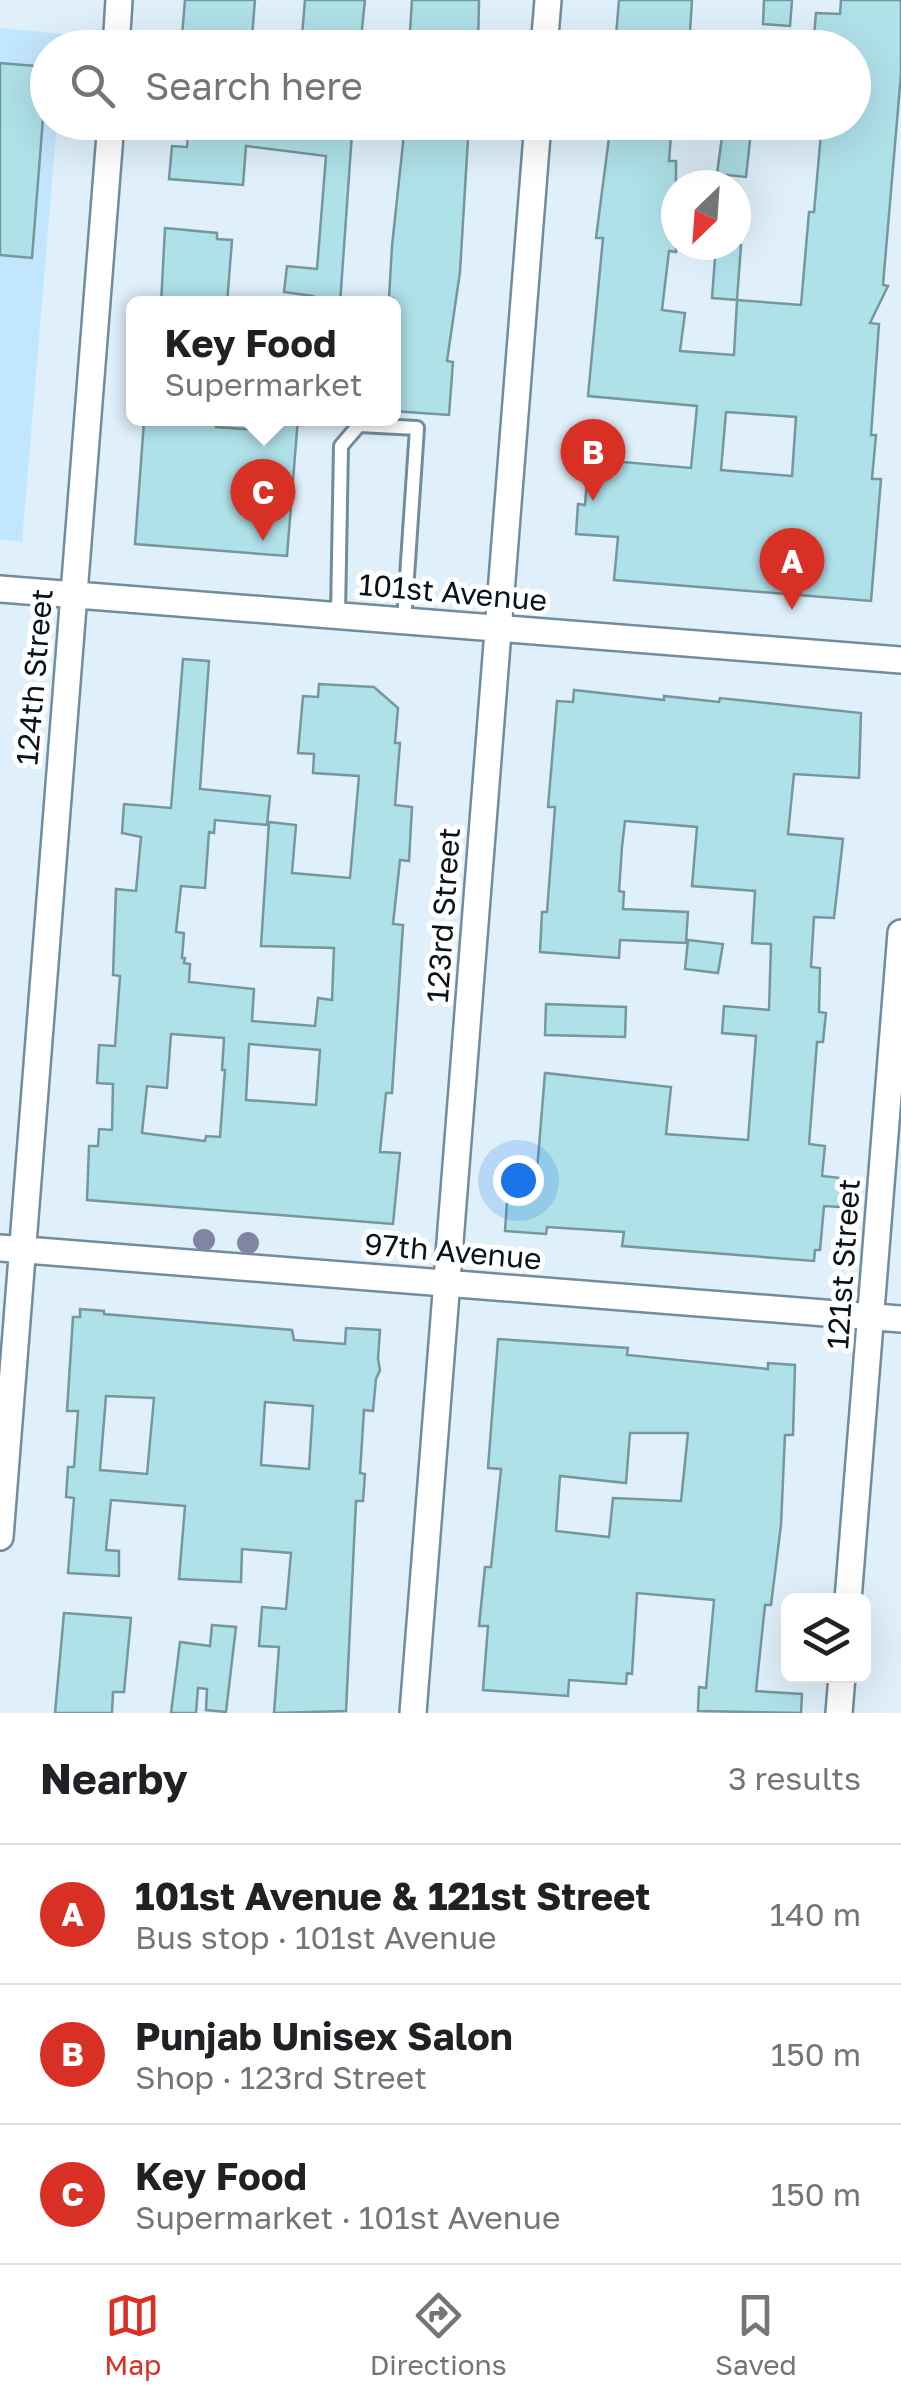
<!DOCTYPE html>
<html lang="en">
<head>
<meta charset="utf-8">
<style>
  :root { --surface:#fff; --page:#f2f2f2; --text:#202124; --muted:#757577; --line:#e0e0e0; --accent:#d93025 }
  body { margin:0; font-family:"Golos Text",sans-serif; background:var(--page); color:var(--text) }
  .controls { position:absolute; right:30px; bottom:30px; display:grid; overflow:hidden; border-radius:15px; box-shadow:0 10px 40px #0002 }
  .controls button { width:90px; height:90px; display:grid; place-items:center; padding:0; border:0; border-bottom:2px solid var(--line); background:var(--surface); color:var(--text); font:50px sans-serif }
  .compass { position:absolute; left:661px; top:170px; width:90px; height:90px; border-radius:50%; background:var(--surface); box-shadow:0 10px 40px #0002; rotate:205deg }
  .you { position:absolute; left:518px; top:1180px; width:35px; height:35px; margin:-25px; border:8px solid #fff; border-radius:50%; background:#1a73e8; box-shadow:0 0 0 15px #1a73e833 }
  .badge { display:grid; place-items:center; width:65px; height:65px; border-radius:50%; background:var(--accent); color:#fff; font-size:32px; font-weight:700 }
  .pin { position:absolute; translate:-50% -82px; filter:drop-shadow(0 2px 5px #0008) }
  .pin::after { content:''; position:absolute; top:52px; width:35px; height:30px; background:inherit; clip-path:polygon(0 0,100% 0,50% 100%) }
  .popup { position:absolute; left:126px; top:296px; width:275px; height:130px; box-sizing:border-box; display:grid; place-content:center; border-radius:15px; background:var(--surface); filter:drop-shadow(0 2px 8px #0005); font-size:32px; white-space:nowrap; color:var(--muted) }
  .popup b { font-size:38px; color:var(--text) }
  .popup::after { content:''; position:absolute; left:50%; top:100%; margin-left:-20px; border:20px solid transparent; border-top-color:var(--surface) }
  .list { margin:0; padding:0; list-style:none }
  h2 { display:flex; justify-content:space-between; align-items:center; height:130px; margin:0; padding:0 40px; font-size:42px }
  h2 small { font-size:32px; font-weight:400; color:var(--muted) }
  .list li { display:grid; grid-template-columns:65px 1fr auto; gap:30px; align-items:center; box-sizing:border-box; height:140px; padding:0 40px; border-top:2px solid var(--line) }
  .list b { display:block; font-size:38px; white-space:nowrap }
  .list p { margin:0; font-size:32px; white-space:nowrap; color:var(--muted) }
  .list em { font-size:32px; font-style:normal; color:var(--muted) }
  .icon { flex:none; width:55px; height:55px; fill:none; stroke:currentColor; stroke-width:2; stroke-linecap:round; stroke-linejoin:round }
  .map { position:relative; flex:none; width:901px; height:1713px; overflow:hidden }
  .search { position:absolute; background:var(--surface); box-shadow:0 10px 40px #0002; left:30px; right:30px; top:30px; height:110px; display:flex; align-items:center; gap:25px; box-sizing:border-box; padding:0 35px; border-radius:55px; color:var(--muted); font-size:38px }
  .sheet { height:550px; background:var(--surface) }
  nav { display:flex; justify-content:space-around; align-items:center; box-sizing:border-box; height:140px; border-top:2px solid var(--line); background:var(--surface); font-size:28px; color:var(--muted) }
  nav a { display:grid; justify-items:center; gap:5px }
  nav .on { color:var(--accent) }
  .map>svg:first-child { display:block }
  .built { fill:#c2e6fd }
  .building { fill:#afe1e9; stroke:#75979d; stroke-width:2.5; fill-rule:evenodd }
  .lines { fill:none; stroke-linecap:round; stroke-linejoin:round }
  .service-casing { stroke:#718c9c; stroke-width:18 }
  .minor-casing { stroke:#718c9c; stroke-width:30 }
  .service { stroke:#fff; stroke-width:12 }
  .minor { stroke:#fff; stroke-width:25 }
  .tree { fill:#8185a4 }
  .labels { text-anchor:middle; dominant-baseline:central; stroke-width:10; stroke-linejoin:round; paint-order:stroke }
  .street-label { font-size:30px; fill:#091319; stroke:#fff }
</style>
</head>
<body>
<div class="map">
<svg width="901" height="1713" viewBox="0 0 901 1713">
  <rect width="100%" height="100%" fill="#dff0fb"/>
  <!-- built -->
  <path class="built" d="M0,28L65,34L63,47L48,48V122L57,123L22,542L0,539Z"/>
  <!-- building -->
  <path class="building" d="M185,0H255L252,37L247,36L246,48H181Z
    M305,0H365L360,48H301Z
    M412,0H479L478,48H409Z
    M619,0H692L689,48H615Z
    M764,0H792L790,26L763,24Z
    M841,0H901V74L883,285L888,286L870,323L879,324L871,435H876L872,479H881L871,601L614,580L618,537L576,534L578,504L585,505L589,456L623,458L622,462L691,468L697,406L588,396L603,238H596L611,122H672L669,161H676V252L669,251L662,310L685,313L680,351L734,355L737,300L801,305L809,212H814L822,122H854V48H813L816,13L840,14ZM726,412L796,417L792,476L721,470Z
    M0,63L47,67L32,258L0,255Z
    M189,122H326L325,131L352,133L340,304H312L313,296L284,292L287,266L317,269L326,156L246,146L243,185L169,179L172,146L187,147Z
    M412,122H469L460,272L447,361L453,362L449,415L393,411V298H389L392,246L404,134L411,135Z
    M724,122H752L746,177L717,174Z
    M165,228L217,233V239L232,240L227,304H161Z
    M716,245H741L737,300L712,298Z
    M167,418H217L216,427L273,431L274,418H298L287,556L135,544L144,421L167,422Z
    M183,659L209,661L200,789L270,796L267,825L215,820L214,833L209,832L205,888L181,886L176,932L184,933L182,958H185L184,963L190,964L189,982L254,989L252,1021L315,1026L318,998L332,1000L334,948L261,946L269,822L296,825L292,873L350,878L359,776L313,773L314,754L298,753L303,696L318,697L319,684L374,687L398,708L395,743H400L395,805L412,807L409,861L400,860L393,924L403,925L392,1093H386L380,1152L400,1153L393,1224L87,1200L89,1146H98L99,1129L112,1130L113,1084L97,1083L99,1045L115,1046L120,976L113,975L116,889L136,891L141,837L122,833L124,804L171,808ZM171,1034L224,1038L222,1070H225L220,1137L206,1136L205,1141L142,1133L147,1086L167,1088ZM249,1044L320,1050L316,1105L246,1100Z
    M574,690L664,700V696L719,702L720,698L861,713L859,778L794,774L788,834L843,839L834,918L814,917L811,967L820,968L819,1012L826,1013L823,1042H817L809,1144L825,1146L822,1176L841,1178L839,1207L824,1206L820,1250H815L814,1261L622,1246L624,1232L547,1227L546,1234L505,1231L508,1188L520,1179L521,1170L537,1171L545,1073L671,1087L666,1134L748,1140L756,1036L722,1033L724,1006L769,1010L771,944L752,943L755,891L692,886L697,827L625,821L622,847L619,891L624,892L623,909L688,912L686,943L620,940L619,958L540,952L542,912H547L555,807H548L557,701L573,702Z
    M688,940L723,944L718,973L685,969Z
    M546,1004L626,1007L625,1037L545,1035Z
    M80,1309L104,1311V1314L292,1330L294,1340L345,1344L346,1328L380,1330L378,1359L380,1370L376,1379L373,1411L364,1410L360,1473L365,1474L363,1501H356L346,1711L274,1713L279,1647L259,1646L262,1607L286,1609L291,1553L242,1549L241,1582L179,1579L185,1506L111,1500L106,1550L119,1551V1576L68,1573L74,1498L66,1497L68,1467H74L78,1411H67L73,1317H80ZM106,1396L154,1398L147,1474L100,1470ZM265,1402L313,1406L309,1469L261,1465Z
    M498,1339L628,1348L627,1355L768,1369V1363L795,1365L793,1435H785L781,1525L771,1605H765L756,1691L802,1694L801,1713L698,1711L699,1687L706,1688L714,1600L637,1593L632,1674L627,1673L626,1684L569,1680L568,1696L483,1690L488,1626H479L485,1567H491L501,1469L488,1468ZM630,1433H688L681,1501L613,1498L609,1537L556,1531L560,1476L626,1483Z
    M64,1613L131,1618L124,1692H113L112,1713H55Z
    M212,1625L236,1627L226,1712L206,1710L207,1689L198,1688L196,1713H171L180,1642L210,1646Z"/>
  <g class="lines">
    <defs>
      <path id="service" d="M338,615L341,446L359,425L417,428L404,621"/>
      <path id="minor" d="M116,48L119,0
        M544,48L548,0
        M0,589L901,660
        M0,1248L901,1319
        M0,1537L111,122
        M848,1600L901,933
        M413,1713L538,122
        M839,1713L842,1676"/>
    </defs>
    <!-- service casing -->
    <use href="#service" class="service-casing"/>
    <!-- minor casing -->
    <use href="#minor" class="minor-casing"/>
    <!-- service -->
    <use href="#service" class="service"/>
    <!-- minor -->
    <use href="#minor" class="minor"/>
  </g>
  <!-- trees -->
  <g class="tree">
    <circle cx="204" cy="1240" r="11"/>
    <circle cx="248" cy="1243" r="11"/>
  </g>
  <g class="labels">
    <!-- street labels -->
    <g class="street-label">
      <text transform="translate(453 592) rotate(5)">101st Avenue</text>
      <text transform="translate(34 677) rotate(-85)">124th Street</text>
      <text transform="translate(443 915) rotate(-86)">123rd Street</text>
      <text transform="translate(453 1251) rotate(5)">97th Avenue</text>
      <text transform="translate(843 1264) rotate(-86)">121st Street</text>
    </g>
  </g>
</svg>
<div class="controls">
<button><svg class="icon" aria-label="layers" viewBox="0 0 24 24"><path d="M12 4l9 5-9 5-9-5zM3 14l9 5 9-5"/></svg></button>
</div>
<svg class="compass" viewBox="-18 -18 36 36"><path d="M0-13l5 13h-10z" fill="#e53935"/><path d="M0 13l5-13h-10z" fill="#757577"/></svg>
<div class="you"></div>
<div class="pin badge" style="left:792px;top:610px">A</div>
<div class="pin badge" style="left:593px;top:501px">B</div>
<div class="pin badge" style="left:263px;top:541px">C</div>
<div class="popup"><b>Key Food</b>Supermarket</div>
<div class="search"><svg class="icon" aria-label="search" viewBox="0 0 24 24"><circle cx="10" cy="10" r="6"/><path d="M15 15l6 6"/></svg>Search here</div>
</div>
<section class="sheet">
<h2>Nearby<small>3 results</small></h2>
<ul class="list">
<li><span class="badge">A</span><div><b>101st Avenue &amp; 121st Street</b><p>Bus stop · 101st Avenue</p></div><em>140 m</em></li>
<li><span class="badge">B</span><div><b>Punjab Unisex Salon</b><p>Shop · 123rd Street</p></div><em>150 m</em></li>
<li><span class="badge">C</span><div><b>Key Food</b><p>Supermarket · 101st Avenue</p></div><em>150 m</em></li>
</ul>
</section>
<nav>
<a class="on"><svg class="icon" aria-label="map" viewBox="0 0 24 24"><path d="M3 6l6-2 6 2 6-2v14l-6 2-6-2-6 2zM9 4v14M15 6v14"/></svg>Map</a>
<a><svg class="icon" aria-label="directions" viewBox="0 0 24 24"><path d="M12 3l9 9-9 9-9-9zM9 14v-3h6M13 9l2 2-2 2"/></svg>Directions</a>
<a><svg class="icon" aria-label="saved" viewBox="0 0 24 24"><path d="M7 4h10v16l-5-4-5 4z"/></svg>Saved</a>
</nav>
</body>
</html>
